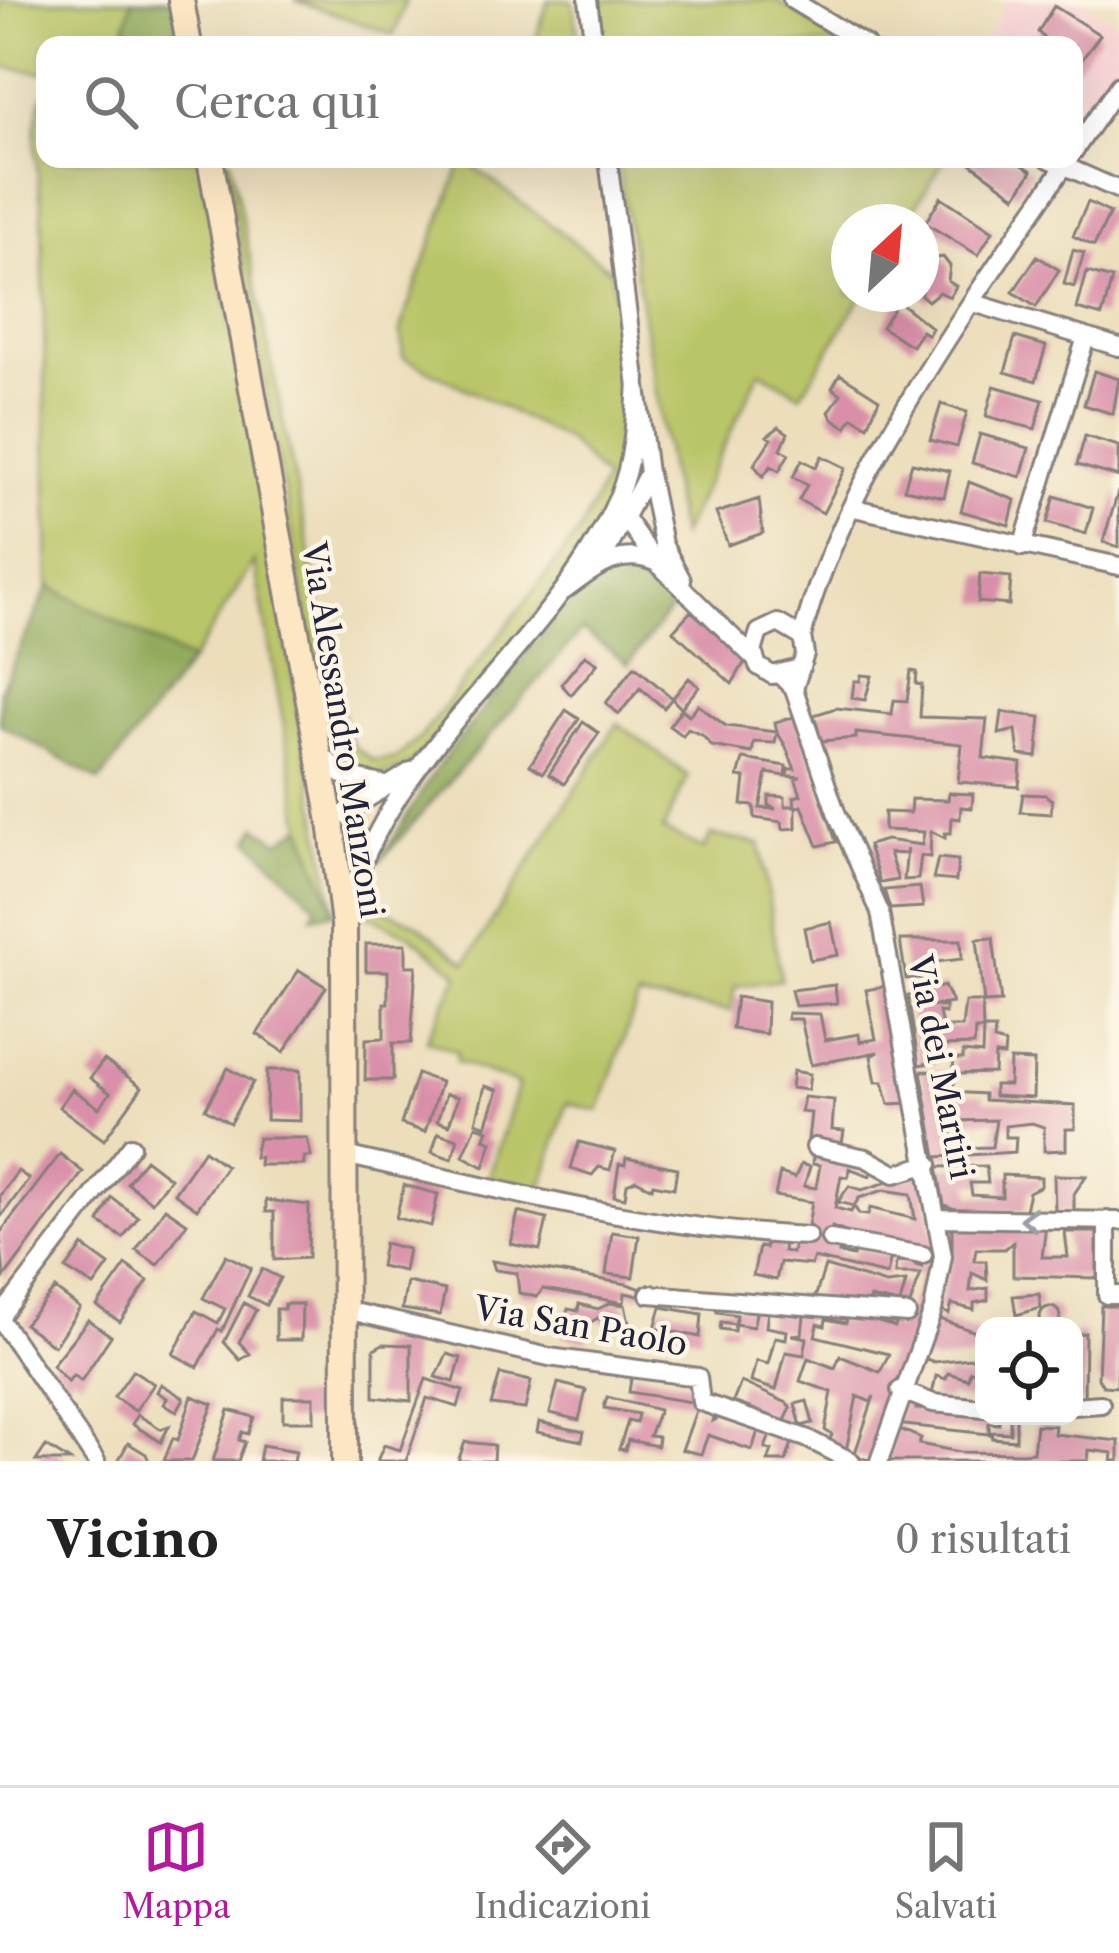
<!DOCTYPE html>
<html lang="it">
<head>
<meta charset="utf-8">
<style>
  :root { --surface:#fff; --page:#f6f6f6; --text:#222; --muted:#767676; --line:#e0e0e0; --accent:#b5179e }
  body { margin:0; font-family:"Libre Caslon Text",serif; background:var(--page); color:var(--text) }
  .controls { position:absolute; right:36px; bottom:36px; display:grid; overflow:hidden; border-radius:24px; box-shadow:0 12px 48px #0002 }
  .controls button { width:108px; height:108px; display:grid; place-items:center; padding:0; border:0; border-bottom:3px solid var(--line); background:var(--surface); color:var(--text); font:60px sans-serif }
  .compass { position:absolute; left:831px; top:204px; width:108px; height:108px; border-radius:50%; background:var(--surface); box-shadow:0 12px 48px #0002; rotate:26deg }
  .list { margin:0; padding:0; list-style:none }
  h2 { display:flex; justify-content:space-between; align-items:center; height:156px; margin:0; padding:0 48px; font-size:51px }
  h2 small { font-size:39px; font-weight:400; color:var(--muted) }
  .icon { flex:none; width:66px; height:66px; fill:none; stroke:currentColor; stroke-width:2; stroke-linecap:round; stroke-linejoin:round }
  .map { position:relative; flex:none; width:1119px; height:1461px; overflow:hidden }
  .search { position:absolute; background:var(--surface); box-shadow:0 12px 48px #0002; left:36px; right:36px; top:36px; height:132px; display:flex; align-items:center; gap:30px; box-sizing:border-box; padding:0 42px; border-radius:24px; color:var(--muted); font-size:45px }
  .sheet { height:324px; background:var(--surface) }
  nav { display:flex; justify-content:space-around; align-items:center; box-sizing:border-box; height:168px; border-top:3px solid var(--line); background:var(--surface); font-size:33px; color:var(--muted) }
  nav a { display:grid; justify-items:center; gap:6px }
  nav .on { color:var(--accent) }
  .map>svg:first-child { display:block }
  .built { fill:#f7cfd2 }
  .green { fill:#b9c567; stroke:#6e7451; stroke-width:3 }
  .forest { fill:#92aa5c; stroke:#5a664c; stroke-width:3 }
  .building { fill:#d98fa9; fill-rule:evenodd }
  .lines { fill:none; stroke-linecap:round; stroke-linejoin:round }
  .street-casing { stroke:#87807b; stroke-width:22 }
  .secondary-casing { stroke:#87807b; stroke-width:30 }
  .street { stroke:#fff; stroke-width:16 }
  .secondary { stroke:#fce6c4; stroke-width:24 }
  .oneway { stroke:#9c9ca7 }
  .labels { text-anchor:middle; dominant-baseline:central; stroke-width:9; stroke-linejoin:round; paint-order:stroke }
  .street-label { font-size:33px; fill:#22223b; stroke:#fcf5e5 }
</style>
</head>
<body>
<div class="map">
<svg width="1119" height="1461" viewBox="0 0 1119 1461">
  <rect width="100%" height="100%" fill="#fcf5e5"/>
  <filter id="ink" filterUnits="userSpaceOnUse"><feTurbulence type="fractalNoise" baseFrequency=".00833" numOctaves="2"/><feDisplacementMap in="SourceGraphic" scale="24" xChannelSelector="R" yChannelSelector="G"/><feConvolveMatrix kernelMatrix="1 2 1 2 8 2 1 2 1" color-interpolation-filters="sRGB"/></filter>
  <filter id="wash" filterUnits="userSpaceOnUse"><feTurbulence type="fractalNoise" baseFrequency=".004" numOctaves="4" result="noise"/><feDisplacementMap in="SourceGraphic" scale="48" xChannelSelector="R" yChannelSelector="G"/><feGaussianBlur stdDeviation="2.7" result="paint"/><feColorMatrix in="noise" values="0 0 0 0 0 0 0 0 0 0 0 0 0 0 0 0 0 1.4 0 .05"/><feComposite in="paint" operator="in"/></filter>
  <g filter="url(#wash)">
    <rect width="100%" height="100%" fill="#ecdebb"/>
    <!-- built -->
    <path class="built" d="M1008,0H1083L1119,26V60L1074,130V45H983Z"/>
    <!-- green -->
    <path class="green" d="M0,0H132L121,45H45V73L0,67Z
      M295,0H406L394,35Z
      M548,0H573L579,45H534Z
      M593,0H775L851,45H600Z
      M45,92V159H201L335,912L302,826L254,562L191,661L49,586L42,211C38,174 28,126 45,92Z
      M224,159H230L346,732L353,746L374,761L396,758L421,737L581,530L605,479L567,440L403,357L401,332L406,312L463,159L611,270C621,337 635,404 618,472C598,553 478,682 423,752C400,776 377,781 346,766L328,733Z
      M617,159H945L906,222H849V294H863L801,395L760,371L680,537Z
      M618,723L688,776L663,830L704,849L711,835L760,844L781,980L735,986L731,1011L638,998L599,1111L567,1103L541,1191L489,1177L518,1084L456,1061L458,1052L426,1040L459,974L410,935L365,914L368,903L414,922L466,962Z"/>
    <!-- forest -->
    <path class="forest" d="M132,0H174L181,45H121Z
      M633,566L644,569L678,600L628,664L582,630L379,862L435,770L560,611L587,590Z
      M49,586L191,661L100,781L0,724V691Z
      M257,826L279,842L302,826L335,912L312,916L317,906L250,840Z"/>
    <g id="blocks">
      <!-- building -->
      <path class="building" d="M1054,6L1100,35L1074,70V45H1051L1038,32Z
        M965,159H1013L1032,171L1016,196Z
        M941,197L993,231L978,255L925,223Z
        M1088,202L1110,213L1094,246L1073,236Z
        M1073,250L1084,253L1074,287L1064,284Z
        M1037,256L1059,270L1036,307L1013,292Z
        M943,257L950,266L948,281L956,286L950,297L939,292L928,301L921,295V260Z
        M1087,272L1112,279L1102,316L1077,309Z
        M898,301L932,328L928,335L922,331L912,346L882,327Z
        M1015,337L1046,346L1036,381L1005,372Z
        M1094,371L1119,379L1113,414L1084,405Z
        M840,374L879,399L868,426L853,417L846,427L832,418L829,412L841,394L832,388Z
        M994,386L1043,400L1035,429L986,416Z
        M941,404L967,412L957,447L930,440Z
        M779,427L788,433L781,449L789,454L779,471L771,466L763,476L754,465L771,439L767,436Z
        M980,434L1029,448L1021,477L972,463Z
        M1085,436L1119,446V477L1077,465Z
        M822,456L846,468L823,513L799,500L807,485L793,477L802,460L816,467Z
        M912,463L950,471L944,497L904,489Z
        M969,482L1015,500L1009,525L961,511Z
        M1118,492H1119V547L1103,542Z
        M1055,496L1093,508L1086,534L1047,523Z
        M759,499L763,533L728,545L716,513Z
        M980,574L1011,577L1009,605L978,602Z
        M691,611L747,658L732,684L673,631Z
        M585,655L598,663L571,695L561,684Z
        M635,666L672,698L664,708L640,688L619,714L606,703Z
        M911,671L917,672L916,684L922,685L920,717L987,719L983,758L1021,763L1019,787L958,782L962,744L856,733V738L821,741L814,715L836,708L892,714L894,700L907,701Z
        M861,675L872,676L865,700L852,698L854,681H860Z
        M689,678L699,687L681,708L672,699Z
        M698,705L726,726L777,732L775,722L798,716L836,842L818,846L802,806L796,807V828L783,829L782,822L755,818L754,806L742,805L745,778L738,777L743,759L786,766L785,776L767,773L760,808L776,809L769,806V796L785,797V806H795L794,797L801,795L795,778L801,777L787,776L788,769H795L785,745L777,732L775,743L754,742L752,753L712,746L702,735L688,729L683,736L669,726L682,709L689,715Z
        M566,710L579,719L543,773L530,765Z
        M1002,712L1041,717L1037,757L1019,755L1016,730L999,734Z
        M583,722L599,733L564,784L549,774Z
        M949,793L973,794L972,808L961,807L960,819L952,818L951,833H945V838L931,831L930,857L921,856L918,879L904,880L907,849L906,854L889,853L898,880L880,883L868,845L886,840L922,845L924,832L884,830V812L910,813L911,799L948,800Z
        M1023,794L1045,795L1052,800L1051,814L1020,812Z
        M938,858L958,860L956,881L933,879Z
        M920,887L923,907L890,909L884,890Z
        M831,922L838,955L810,960L804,928Z
        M993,938L1001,1002L984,1003L977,939Z
        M900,940H961L962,959L919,964L921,978L906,979Z
        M366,944H406V966H416L411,1043H393V1080H365L366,1039L384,1038V1003H388V971H366Z
        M299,970L326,987L284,1052L257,1034Z
        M835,985L837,1003L795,1006L791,990Z
        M887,986L910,1103L889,1104L883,1082H876L871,1056L878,1052L811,1065L801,1019H787L788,1013L820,1014L825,1040L859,1034L860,1042L876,1039L866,990Z
        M944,986L952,1003L931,1006L945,1007V1013L939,1012L942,1027H962L965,1002H982L983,1030H975L974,1045L941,1046L936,1062L919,1065L908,996Z
        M736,997L767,1002L766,1034L732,1029Z
        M983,1029H995L994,1041L1005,1044L1004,1056L995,1055L994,1073L957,1074L951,1092L984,1094V1100L1075,1105V1129H1066V1150L1044,1151V1127L1032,1123L1005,1126V1137H1016L1015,1152L936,1157L921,1071L954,1072L953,1059H963V1052L982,1054ZM996,1120L992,1147L955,1148L950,1121Z
        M104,1060L142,1087L104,1140L59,1107L72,1089L99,1108L110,1093L90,1078Z
        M1010,1060L1034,1061L1033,1098L994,1096V1085H1009Z
        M228,1068L253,1082L230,1123L205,1109Z
        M267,1070H300V1121L266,1120Z
        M793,1071L810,1074L808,1090L791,1088Z
        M417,1074L441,1082L425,1132L401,1124Z
        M485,1086L498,1090L486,1126L476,1122Z
        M446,1094L458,1097L449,1125L437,1121Z
        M804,1097L834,1100L832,1130L844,1131L841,1149L808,1140L811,1113L801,1112Z
        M476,1126L488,1130L484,1139L492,1142L484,1167L463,1156Z
        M438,1133L458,1139L452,1159L432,1152Z
        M258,1138H307L311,1157H304V1165H259L260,1157H254Z
        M579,1142L615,1151L610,1170L599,1167L592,1175L571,1168Z
        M204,1150L226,1166L197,1209L174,1193Z
        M814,1151L873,1164L870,1176L849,1168L848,1177L841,1176L835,1208L851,1212L854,1206L838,1202L849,1186L862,1190L923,1171L939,1269L873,1461L854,1456L874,1396L871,1402L857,1396L846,1451L828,1443L832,1435L825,1430L832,1392L800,1381L808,1358L835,1368L840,1356L880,1372L889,1354L815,1336L818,1324L825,1326L826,1319L846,1323L849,1313L895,1327L899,1318L904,1320L921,1274H895L896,1263L916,1259L915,1265L922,1267L923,1260L832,1227L829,1244L841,1245L839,1253L853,1256L855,1248L891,1256L887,1275L814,1258L811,1265L780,1262L776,1280L753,1275L759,1247L765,1248L767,1240L784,1243L783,1251L792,1253L795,1239L807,1233L812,1202L775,1196L780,1173L795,1178L801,1164L810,1167L804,1186L816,1188L820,1165L812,1164ZM884,1190L911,1194L915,1219L870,1208L868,1215L859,1214L854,1206L859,1198Z
        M60,1154L83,1172L4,1278L0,1233Z
        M626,1158L677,1168L674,1188L653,1184L652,1188L636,1180L627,1184L625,1198L614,1196L619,1164L625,1165Z
        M145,1159L170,1178L152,1202L127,1183Z
        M986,1166L988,1183H970L972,1195L1002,1197V1175L1041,1177V1186L1029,1192L1025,1210L965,1213L944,1205L937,1167Z
        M18,1171L29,1179L0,1218V1195Z
        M1054,1175L1086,1176L1074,1194V1212H1055Z
        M404,1185L438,1194L431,1226L396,1218Z
        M112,1198L138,1217L123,1238L99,1222Z
        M266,1200L309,1205L308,1258L274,1260V1212H266Z
        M165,1208L187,1223L158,1265L136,1250Z
        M518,1212L547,1219L540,1250L511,1244Z
        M973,1223L1046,1225L1042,1257H1068L1065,1232H1097V1278L1013,1276V1242L1005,1249H976L974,1261H986L987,1280L972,1273L970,1291L988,1288V1300L974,1303V1310L952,1304L949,1314L938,1309L952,1260V1227Z
        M612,1232L639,1236L633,1277L606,1274Z
        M384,1243L408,1249L404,1271L380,1266Z
        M83,1246L109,1265L94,1286L66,1269Z
        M226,1255L251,1268L222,1331L218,1329L198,1367L173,1354L196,1311L218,1323L225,1309L203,1298Z
        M492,1261L627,1284L642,1289L641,1296L625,1293L624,1303L543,1289L537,1297L519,1293L517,1273L495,1270Z
        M126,1265L148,1281L120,1322L97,1306Z
        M825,1266L886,1284L906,1282L900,1304L870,1298L868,1307L857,1309L815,1298Z
        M262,1269L280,1278L266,1305L248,1296Z
        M407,1282L445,1290L440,1315L402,1309Z
        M55,1289L80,1308L54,1346L24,1324Z
        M1039,1294L1041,1308L1016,1315L1013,1296Z
        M244,1303L256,1310L239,1342L250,1354L240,1360L224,1342Z
        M610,1303L625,1305L629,1323L619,1321L617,1329L598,1318L591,1322L587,1341L562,1335L568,1309L578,1311L579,1304L598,1309Z
        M284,1304H302L301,1340H276V1309H284Z
        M718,1306L757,1309L753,1327L735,1324L734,1331L720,1329L721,1322L735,1324L737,1315L717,1312Z
        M1101,1306H1119L1117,1387L1103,1386L1098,1378Z
        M1040 1317a10 10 0 1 1 20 0a10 10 0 1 1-20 0Z
        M661,1307L702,1314L700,1337L655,1328Z
        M768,1310L804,1316L802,1334L792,1335L807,1338L804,1355L786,1352L776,1390L751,1382L756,1361L768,1364L775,1337L786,1339L787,1331L766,1327Z
        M937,1318L984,1335L980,1357L934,1362L921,1357Z
        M88,1320L111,1336L81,1381L73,1375L68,1382L52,1365Z
        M1085,1333L1084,1403L1074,1404V1334Z
        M383,1344L411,1345V1401L374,1397V1349Z
        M447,1354L461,1358L454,1382L436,1377Z
        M133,1370L154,1384L135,1411L114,1397Z
        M970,1371L984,1373V1404L949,1396L947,1402L931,1399L936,1376L946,1379L948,1373L968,1379Z
        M632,1372L694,1384L691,1402L629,1392Z
        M500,1374L531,1381L525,1409L491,1405Z
        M426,1379L463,1391L458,1407L427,1398L406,1461H377L384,1445L400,1450Z
        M741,1382L787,1403L791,1408L782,1427L769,1415L733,1402Z
        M558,1383L586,1390L579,1420L550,1413Z
        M161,1384L184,1398L177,1411L164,1404L167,1398L157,1392Z
        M905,1394L918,1402L916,1409L999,1416V1424L989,1423V1434L895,1424Z
        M192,1396L213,1404L192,1461H164L173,1438L178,1440Z
        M283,1397H314V1421H283Z
        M607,1397L659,1410L649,1436L658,1437L657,1446L628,1440L625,1450L619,1449L628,1421L636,1423L638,1414L604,1408Z
        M807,1401L813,1423L801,1426L795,1404Z
        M697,1408L715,1415L713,1421L719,1418L758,1431L752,1450L708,1435L701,1454L682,1450Z
        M229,1410L254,1417L248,1434L242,1432L239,1440L245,1442L238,1461H213Z
        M138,1415L161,1429L169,1426L161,1442L132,1424Z
        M1010,1416H1016V1440L992,1438V1432L1010,1433Z
        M539,1422L584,1432L582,1441L537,1432Z
        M1036,1425L1055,1426L1054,1434L1119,1441V1461H1112L1113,1453L1089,1450L1088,1461H887L895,1427L921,1438L919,1444L960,1452L1022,1453L1033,1452Z
        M772,1430L794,1437L786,1461H768L772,1450L765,1448Z
        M465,1442L494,1445L493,1461H458Z
        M128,1443L146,1454L149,1461H118Z
        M262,1445L296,1451L294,1461H259Z
        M46,1446L70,1461H36Z"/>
    </g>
  </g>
  <g filter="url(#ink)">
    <use href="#blocks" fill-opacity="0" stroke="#87807b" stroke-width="3"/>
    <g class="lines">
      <defs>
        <path id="street" d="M588,0L594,45
          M792,0L866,45
          M1074,151L1119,85
          M1049,159L1119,190
          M974,303L1119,347
          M649,474L663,544L682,580
          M854,508L1119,566
          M623,515L656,562
          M1022,547L1086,337
          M599,566L648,473L608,159
          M564,591C594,569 620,546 657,563L754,658
          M802,637C840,482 978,292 1069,159
          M781,676L794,689L836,812L880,912L943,1256L933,1310L879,1461
          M794,689L805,654L802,637L778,623L759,632L753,652L758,666L772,675L796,669
          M320,753L342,775L390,786
          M331,822L411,771
          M347,911C387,747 553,649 618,497C634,460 635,418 637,379
          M815,1147L866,1158L895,1174L929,1164
          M344,1155C498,1189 650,1230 808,1236
          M939,1218L1119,1221
          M1107,1220V1295H1119
          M830,1239L923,1255
          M649,1294L907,1314
          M341,1309L549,1357L698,1377L701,1402L806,1438L851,1461
          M0,1317L131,1146
          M0,1319L96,1461
          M900,1390L933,1403L984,1408
          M1074,1406L1101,1404"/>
        <path id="secondary" d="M181,0L189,45
          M210,159L331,822L344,924L345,1461"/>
      </defs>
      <!-- street casing -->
      <use href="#street" class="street-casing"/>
      <!-- secondary casing -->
      <use href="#secondary" class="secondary-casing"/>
      <!-- street -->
      <use href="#street" class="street"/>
      <!-- secondary -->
      <use href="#secondary" class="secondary"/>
    </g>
    <!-- one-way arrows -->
    <defs><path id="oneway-chevron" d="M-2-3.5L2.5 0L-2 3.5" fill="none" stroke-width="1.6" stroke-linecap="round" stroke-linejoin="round" transform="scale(3)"/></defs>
    <use class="oneway" href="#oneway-chevron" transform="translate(1029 1219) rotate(-179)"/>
  </g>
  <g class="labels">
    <!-- street labels -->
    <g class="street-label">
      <text transform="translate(343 730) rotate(81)">Via Alessandro Manzoni</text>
      <text transform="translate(941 1067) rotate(79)">Via dei Martiri</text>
      <text transform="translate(581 1326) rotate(10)">Via San Paolo</text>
    </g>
  </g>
</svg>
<div class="controls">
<button><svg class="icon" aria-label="locate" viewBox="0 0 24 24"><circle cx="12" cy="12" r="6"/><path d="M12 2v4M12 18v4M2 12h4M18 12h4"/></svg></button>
</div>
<svg class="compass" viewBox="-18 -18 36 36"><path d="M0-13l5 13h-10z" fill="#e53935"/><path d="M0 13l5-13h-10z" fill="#767676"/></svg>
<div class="search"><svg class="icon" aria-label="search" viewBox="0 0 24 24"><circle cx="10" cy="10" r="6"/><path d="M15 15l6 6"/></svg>Cerca qui</div>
</div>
<section class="sheet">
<h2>Vicino<small>0 risultati</small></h2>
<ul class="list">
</ul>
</section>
<nav>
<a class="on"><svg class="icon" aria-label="map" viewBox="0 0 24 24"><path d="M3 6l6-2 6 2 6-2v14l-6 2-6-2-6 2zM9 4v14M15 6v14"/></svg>Mappa</a>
<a><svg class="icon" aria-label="directions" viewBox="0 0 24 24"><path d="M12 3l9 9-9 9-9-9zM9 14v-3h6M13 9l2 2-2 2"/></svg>Indicazioni</a>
<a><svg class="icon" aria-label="saved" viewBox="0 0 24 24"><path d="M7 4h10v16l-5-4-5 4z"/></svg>Salvati</a>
</nav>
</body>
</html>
